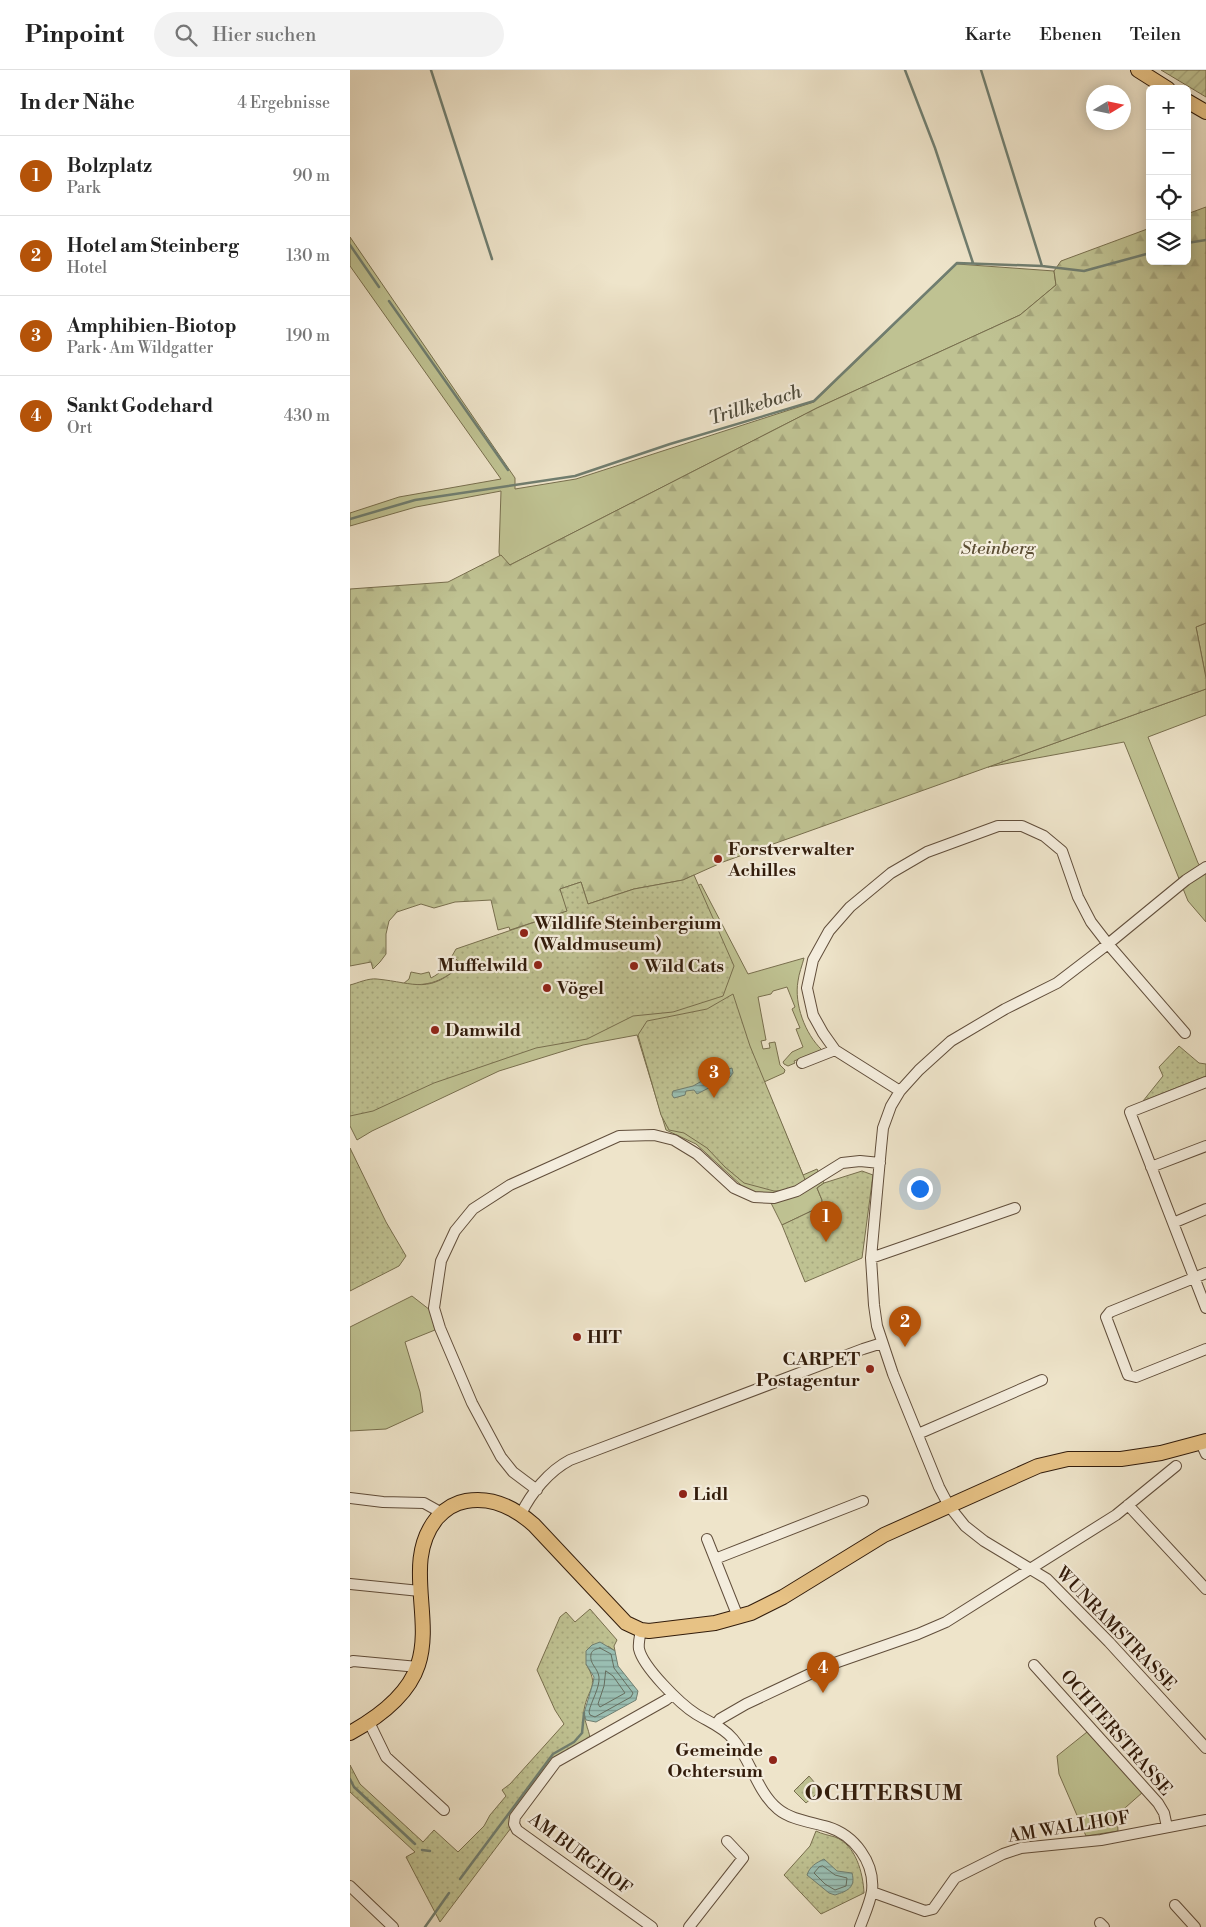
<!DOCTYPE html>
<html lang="de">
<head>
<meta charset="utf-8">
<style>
  :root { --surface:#fff; --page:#f2f2f2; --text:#222; --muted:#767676; --line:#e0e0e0; --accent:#b45309 }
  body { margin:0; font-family:"Libre Bodoni",serif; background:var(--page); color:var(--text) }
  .controls { position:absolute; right:15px; top:15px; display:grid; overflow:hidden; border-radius:8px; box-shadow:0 2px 12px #0003 }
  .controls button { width:45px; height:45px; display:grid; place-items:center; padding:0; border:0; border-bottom:1px solid var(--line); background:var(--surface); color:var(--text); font:25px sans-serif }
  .compass { position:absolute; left:736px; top:15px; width:45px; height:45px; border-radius:50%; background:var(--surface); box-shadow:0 2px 12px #0003; rotate:80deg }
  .you { position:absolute; left:569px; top:1118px; width:18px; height:18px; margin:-12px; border:4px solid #fff; border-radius:50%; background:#1a73e8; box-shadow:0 0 0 8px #1a73e833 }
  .badge { display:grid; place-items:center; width:32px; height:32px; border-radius:50%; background:var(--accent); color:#fff; font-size:16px; font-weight:700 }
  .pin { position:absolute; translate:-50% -41px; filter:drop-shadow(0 1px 2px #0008) }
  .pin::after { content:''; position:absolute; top:26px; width:18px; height:15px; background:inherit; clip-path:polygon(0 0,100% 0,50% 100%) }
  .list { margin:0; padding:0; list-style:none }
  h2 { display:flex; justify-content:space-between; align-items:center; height:65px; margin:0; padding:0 20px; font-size:21px }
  h2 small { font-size:16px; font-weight:400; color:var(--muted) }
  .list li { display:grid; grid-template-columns:32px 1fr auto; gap:15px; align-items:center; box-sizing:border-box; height:80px; padding:0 20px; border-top:1px solid var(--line) }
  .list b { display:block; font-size:19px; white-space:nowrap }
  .list p { margin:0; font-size:16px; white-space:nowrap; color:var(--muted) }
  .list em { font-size:16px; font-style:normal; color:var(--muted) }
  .icon { flex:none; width:28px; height:28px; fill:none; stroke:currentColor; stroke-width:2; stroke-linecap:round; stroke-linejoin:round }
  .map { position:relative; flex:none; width:856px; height:1857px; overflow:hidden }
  header { display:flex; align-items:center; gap:30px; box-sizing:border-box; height:70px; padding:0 25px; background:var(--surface); border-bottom:1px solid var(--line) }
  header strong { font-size:24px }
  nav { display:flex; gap:28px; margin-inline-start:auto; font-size:18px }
  .search { width:350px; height:45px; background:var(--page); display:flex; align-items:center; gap:12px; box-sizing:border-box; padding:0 18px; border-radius:28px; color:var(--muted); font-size:19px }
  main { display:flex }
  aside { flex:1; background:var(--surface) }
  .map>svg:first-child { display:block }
  .grass { fill:#bfc292; stroke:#786f4e }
  .forest { fill:url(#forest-firs); stroke:#786f4e }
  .park { fill:url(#park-dots); stroke:#786f4e }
  .garden { fill:url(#garden-furrows); stroke:#786f4e }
  .water { fill:url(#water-rules); stroke:#707e70 }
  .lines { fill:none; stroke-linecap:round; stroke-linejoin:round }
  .shore { stroke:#666e5f; stroke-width:1 }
  .stream { stroke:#707e70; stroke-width:2.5 }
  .minor-casing { stroke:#614e3b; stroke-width:12 }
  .major-casing { stroke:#321c0b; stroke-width:16 }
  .minor { stroke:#f4eddd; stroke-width:10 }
  .major { stroke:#e7c285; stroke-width:14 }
  .poi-dot { fill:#8f2418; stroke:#f4eddd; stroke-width:2 }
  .labels { text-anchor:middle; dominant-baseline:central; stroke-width:4.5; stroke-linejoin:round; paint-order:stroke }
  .park-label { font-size:18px; font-style:italic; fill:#5c4e34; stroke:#f4eddd }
  .poi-label { font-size:18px; font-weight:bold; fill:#321c0b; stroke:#f4eddd; text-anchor:start }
  .street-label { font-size:18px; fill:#321c0b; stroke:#f4eddd }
  .water-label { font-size:19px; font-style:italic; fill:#514d3d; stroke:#f4eddd }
  .district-label { font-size:22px; font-weight:bold; letter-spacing:1px; fill:#321c0b; stroke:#f4eddd }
</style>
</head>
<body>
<header>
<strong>Pinpoint</strong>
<div class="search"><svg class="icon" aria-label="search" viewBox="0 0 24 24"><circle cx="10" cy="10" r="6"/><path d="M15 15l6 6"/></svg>Hier suchen</div>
<nav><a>Karte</a><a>Ebenen</a><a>Teilen</a></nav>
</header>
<main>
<aside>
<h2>In der Nähe<small>4 Ergebnisse</small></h2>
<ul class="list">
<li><span class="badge">1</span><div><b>Bolzplatz</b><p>Park</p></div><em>90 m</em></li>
<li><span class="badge">2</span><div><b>Hotel am Steinberg</b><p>Hotel</p></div><em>130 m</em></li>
<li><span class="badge">3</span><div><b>Amphibien-Biotop</b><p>Park · Am Wildgatter</p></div><em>190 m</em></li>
<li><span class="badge">4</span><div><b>Sankt Godehard</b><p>Ort</p></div><em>430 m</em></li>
</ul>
</aside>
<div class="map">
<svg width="856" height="1857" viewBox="0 0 856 1857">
  <defs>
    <pattern id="forest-firs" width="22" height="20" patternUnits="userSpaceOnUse" patternTransform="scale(1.25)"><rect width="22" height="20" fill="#bfc292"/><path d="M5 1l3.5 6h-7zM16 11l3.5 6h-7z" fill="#a5a67d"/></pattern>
    <pattern id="park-dots" width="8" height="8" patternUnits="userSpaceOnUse" patternTransform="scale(1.25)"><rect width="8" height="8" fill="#bfc292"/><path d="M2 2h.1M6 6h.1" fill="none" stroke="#a5a67d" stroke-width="1.8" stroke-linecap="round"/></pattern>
    <pattern id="garden-furrows" width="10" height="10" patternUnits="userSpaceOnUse" patternTransform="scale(1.25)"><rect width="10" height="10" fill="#bfc292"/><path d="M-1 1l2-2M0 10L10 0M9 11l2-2" fill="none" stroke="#a5a67d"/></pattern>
    <pattern id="water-rules" width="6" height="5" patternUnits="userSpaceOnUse" patternTransform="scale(1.25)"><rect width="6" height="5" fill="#9abfb3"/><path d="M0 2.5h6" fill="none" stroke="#7e9a90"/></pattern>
  </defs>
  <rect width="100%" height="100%" fill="#eee4ca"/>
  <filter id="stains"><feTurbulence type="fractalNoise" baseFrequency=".004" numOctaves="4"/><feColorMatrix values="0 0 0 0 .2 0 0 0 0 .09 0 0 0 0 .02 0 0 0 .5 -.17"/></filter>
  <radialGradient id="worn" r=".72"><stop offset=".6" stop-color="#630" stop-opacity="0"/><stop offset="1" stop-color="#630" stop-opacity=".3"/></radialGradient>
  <!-- grass -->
  <path class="grass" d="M0,167L165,408V419L226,409L464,332L607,194L704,201L706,215L670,245L467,338L160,495L150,488L149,482L151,421L66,437L0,456V443L49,427L151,409L0,196Z
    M856,553V608L846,557Z
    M856,619V645L798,667L848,793L856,804V852L838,831L774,672L638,697Z
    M351,814L398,904L454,888C452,896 449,903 448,911C444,934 455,964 472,980L444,991L445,993L438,996L434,994L433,992L442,982L453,977L446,959L450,958L442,939L445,937L437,917L423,921L421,924L408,927L416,970L411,971L413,979L420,978L419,973L425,972L430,995L435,1000L434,1003L414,1012L453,1105L467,1099L474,1113L467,1118L472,1130V1136L432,1155L420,1131L392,1116L346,1074L316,1060L287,965L233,975L149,1001L22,1061L7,1070L0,1056V1031L337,821Z
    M102,886L112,894C94,911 78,917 53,914L59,909L61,902L71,904L79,902L81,908C91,903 97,896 102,886Z
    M62,1226L80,1240L85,1260L55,1272L70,1322L73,1342L36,1359L0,1361V1257Z
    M737,1662L793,1722L767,1745L768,1761L736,1766L709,1704L707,1686Z"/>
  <!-- forest -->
  <path class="forest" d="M856,137V553L846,557L856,608V619L373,792L333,810L284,819L238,834L231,812L210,819L218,841L160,860L159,857L148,860L141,830L105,832L84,838L71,834L47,842L39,851L36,864V884L30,892L23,899L21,892L0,896V519L98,512L151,485L160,495L467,338L670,245L706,215L704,201L711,191L800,158V191H837V144Z"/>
  <!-- park -->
  <path class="park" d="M344,805L384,896L373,926L323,942L283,946L237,969L186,978L84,1013L23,1041L0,1046V915C8,913 18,908 27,909C66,913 79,925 112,894L102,886L106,879L217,841L210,819L231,812L238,834L284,819L333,810Z
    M383,924L400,976L456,1112L436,1121H424L394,1113L375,1097L357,1078L334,1063L319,1060L311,1045L288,965L297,951L357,939Z
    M829,976L849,993L856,994V1006L793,1031L813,1006L809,997Z
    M0,1078L36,1152L56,1186L49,1196L0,1221Z
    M512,1101L523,1105L512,1188L455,1212L432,1155L472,1136V1130L467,1118L474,1113Z
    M240,1539L267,1570L264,1576L265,1581L258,1576L236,1594C250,1617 238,1617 234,1640C233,1648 239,1660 240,1668L206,1692L164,1754L90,1852L56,1787L65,1782L0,1722V1695L10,1714L73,1772L84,1760L108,1782L134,1756L140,1745L156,1726L152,1720L160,1714L214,1654L205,1640L187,1600L210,1547L216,1542L225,1552Z
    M459,1706L471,1720L456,1733L444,1721Z
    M466,1761C472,1764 478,1765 485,1767C506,1775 513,1803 514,1823L471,1844L434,1805L460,1776Z"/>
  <!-- garden -->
  <path class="garden" d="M811,0H856V27Z"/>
  <!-- water -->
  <path class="water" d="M382,998L383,1003L380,1007L347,1024L344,1020L336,1021L335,1025L324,1028L322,1025L323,1021L343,1016L368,1002Z
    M250,1572L265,1581L268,1596L288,1621L286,1630L246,1652L236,1650L234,1643L243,1613L244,1607L236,1594V1581L242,1575Z
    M474,1789L487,1801L502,1803C506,1818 497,1821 485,1825L479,1823L457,1805C460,1796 466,1793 474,1789Z"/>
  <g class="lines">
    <!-- shore -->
    <path class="shore" d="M250,1578L261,1584L264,1598L283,1623L281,1627L245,1647L240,1645L239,1642C241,1631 250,1618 249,1607C248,1598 239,1594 241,1584C242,1580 246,1579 250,1578Z
      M256,1601L263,1606L275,1623L250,1637L248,1634L254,1616Z
      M473,1796L485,1805L497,1808L496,1816L485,1820L475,1814L464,1803L469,1797Z"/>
    <!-- stream -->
    <path class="stream" d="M81,0L142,189
      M555,0L585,78L623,193
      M631,0L692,196
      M837,173L856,170
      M0,175L29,217
      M39,231L158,400
      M0,449L65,430L225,406L320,374L464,331L607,193L692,196L734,201L800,183
      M0,1709L4,1717L65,1774
      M72,1780L80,1781
      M110,1809L203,1684L224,1672L232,1663L234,1643
      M75,1857L99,1823"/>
    <defs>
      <path id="minor" d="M856,797L836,810L758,874L707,913L655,939L601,971L569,1000L550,1021L541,1036L533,1058L531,1078L521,1188L524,1235L527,1256L543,1304L589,1417L599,1436L615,1456L634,1471L697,1509L759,1572L856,1678
        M452,993L485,980
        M856,1012L780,1042L856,1238
        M550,1021L485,980L473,963L463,945L457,918L463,890L479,861L500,837L541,803L577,782L648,756H672L694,766L712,781L728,827L741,852L758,874L835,963
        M801,1097L856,1076
        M823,1153L856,1139
        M521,1188L665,1138
        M856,1203L760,1242L756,1247L778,1305L786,1307L856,1279
        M568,1364L692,1310
        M851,1373L856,1384
        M187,1420L163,1402L151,1387L122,1333L90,1258L84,1238L91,1191L105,1161L123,1139L160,1115L269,1066L304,1065L324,1070L347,1084L384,1118L404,1127L424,1128L447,1121L492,1093L510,1091L530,1093
        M0,1428L33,1432L74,1433L92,1443
        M778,1435L856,1519
        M171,1444C181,1423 199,1401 220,1390L513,1279L532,1273
        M357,1469L388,1547
        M365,1489L513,1431
        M0,1514L70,1521
        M291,1560C290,1566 288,1573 289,1579C293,1597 330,1634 346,1644C359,1652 373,1657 383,1669C401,1690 407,1722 428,1739C441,1750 462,1752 478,1757C504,1765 525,1792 522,1821C520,1833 514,1846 510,1857
        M0,1592L3,1591L68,1597
        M684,1595L808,1733L814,1743L817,1757
        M18,1650L36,1687L94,1740
        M366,1654L370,1649L396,1634L479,1595L568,1564L596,1552L766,1445L826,1396
        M0,1816L43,1857
        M522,1822L575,1841L583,1839L605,1808L653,1784L671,1778L751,1770L856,1750
        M825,1835L845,1857
        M750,1853L754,1857
        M302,1857L167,1760L164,1754L165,1747L206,1692L316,1630L322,1625
        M339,1857L393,1788L377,1771"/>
      <path id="major" d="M788,0L818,19
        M837,31L856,42
        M0,1663C27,1648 58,1626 68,1595C84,1547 52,1491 87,1448C95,1439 104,1433 116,1431C143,1426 165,1438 184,1455L276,1553L291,1560L299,1561L365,1553L401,1543L433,1527L534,1465L688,1396L718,1389H771L811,1383L856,1371"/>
    </defs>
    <!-- minor casing -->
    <use href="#minor" class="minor-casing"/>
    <!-- major casing -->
    <use href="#major" class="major-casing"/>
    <!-- minor -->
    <use href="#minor" class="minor"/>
    <!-- major -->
    <use href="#major" class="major"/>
  </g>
  <!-- markers -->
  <g class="poi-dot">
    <circle cx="368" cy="789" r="5"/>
    <circle cx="174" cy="863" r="5"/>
    <circle cx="188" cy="895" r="5"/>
    <circle cx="284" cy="896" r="5"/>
    <circle cx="197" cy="918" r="5"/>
    <circle cx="85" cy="960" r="5"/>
    <circle cx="227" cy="1267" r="5"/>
    <circle cx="520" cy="1299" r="5"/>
    <circle cx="333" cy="1424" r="5"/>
    <circle cx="423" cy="1690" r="5"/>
  </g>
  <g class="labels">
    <!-- park labels -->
    <g class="park-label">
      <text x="648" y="478">Steinberg</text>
    </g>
    <!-- poi labels -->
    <g class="poi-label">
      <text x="378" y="779">Forstverwalter<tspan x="378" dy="21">Achilles</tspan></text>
      <text x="184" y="853">Wildlife Steinbergium<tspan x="184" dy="21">(Waldmuseum)</tspan></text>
      <text x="178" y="895" text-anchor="end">Muffelwild</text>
      <text x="294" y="896">Wild Cats</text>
      <text x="207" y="918">Vögel</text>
      <text x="95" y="960">Damwild</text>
      <text x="237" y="1267">HIT</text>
      <text x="510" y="1289" text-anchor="end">CARPET<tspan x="510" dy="21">Postagentur</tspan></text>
      <text x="343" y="1424">Lidl</text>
      <text x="413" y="1680" text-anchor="end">Gemeinde<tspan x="413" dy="21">Ochtersum</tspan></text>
    </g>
    <!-- street labels -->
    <g class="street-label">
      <text transform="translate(766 1559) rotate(46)">WUNRAMSTRASSE</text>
      <text transform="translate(766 1663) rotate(49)">OCHTERSTRASSE</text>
      <text transform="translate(719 1757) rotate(-9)">AM WALLHOF</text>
      <text transform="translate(230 1784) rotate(37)">AM BURGHOF</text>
    </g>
    <!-- water labels -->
    <g class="water-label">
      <text transform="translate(405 335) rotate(-17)">Trillkebach</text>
    </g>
    <!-- district labels -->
    <g class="district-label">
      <text x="534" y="1723">OCHTERSUM</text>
    </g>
  </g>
  <rect width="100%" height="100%" filter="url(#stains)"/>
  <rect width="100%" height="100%" fill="url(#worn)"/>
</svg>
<div class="controls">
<button>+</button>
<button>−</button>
<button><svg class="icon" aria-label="locate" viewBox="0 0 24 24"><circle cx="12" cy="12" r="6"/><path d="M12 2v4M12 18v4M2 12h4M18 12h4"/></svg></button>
<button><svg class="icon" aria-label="layers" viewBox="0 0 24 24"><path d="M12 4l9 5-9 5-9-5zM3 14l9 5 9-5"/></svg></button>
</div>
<svg class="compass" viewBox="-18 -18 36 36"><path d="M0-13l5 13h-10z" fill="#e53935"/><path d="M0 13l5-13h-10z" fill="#767676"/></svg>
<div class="you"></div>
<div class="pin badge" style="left:476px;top:1172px">1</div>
<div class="pin badge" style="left:555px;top:1277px">2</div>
<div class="pin badge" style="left:364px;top:1028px">3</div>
<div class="pin badge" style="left:473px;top:1623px">4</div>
</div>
</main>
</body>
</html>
